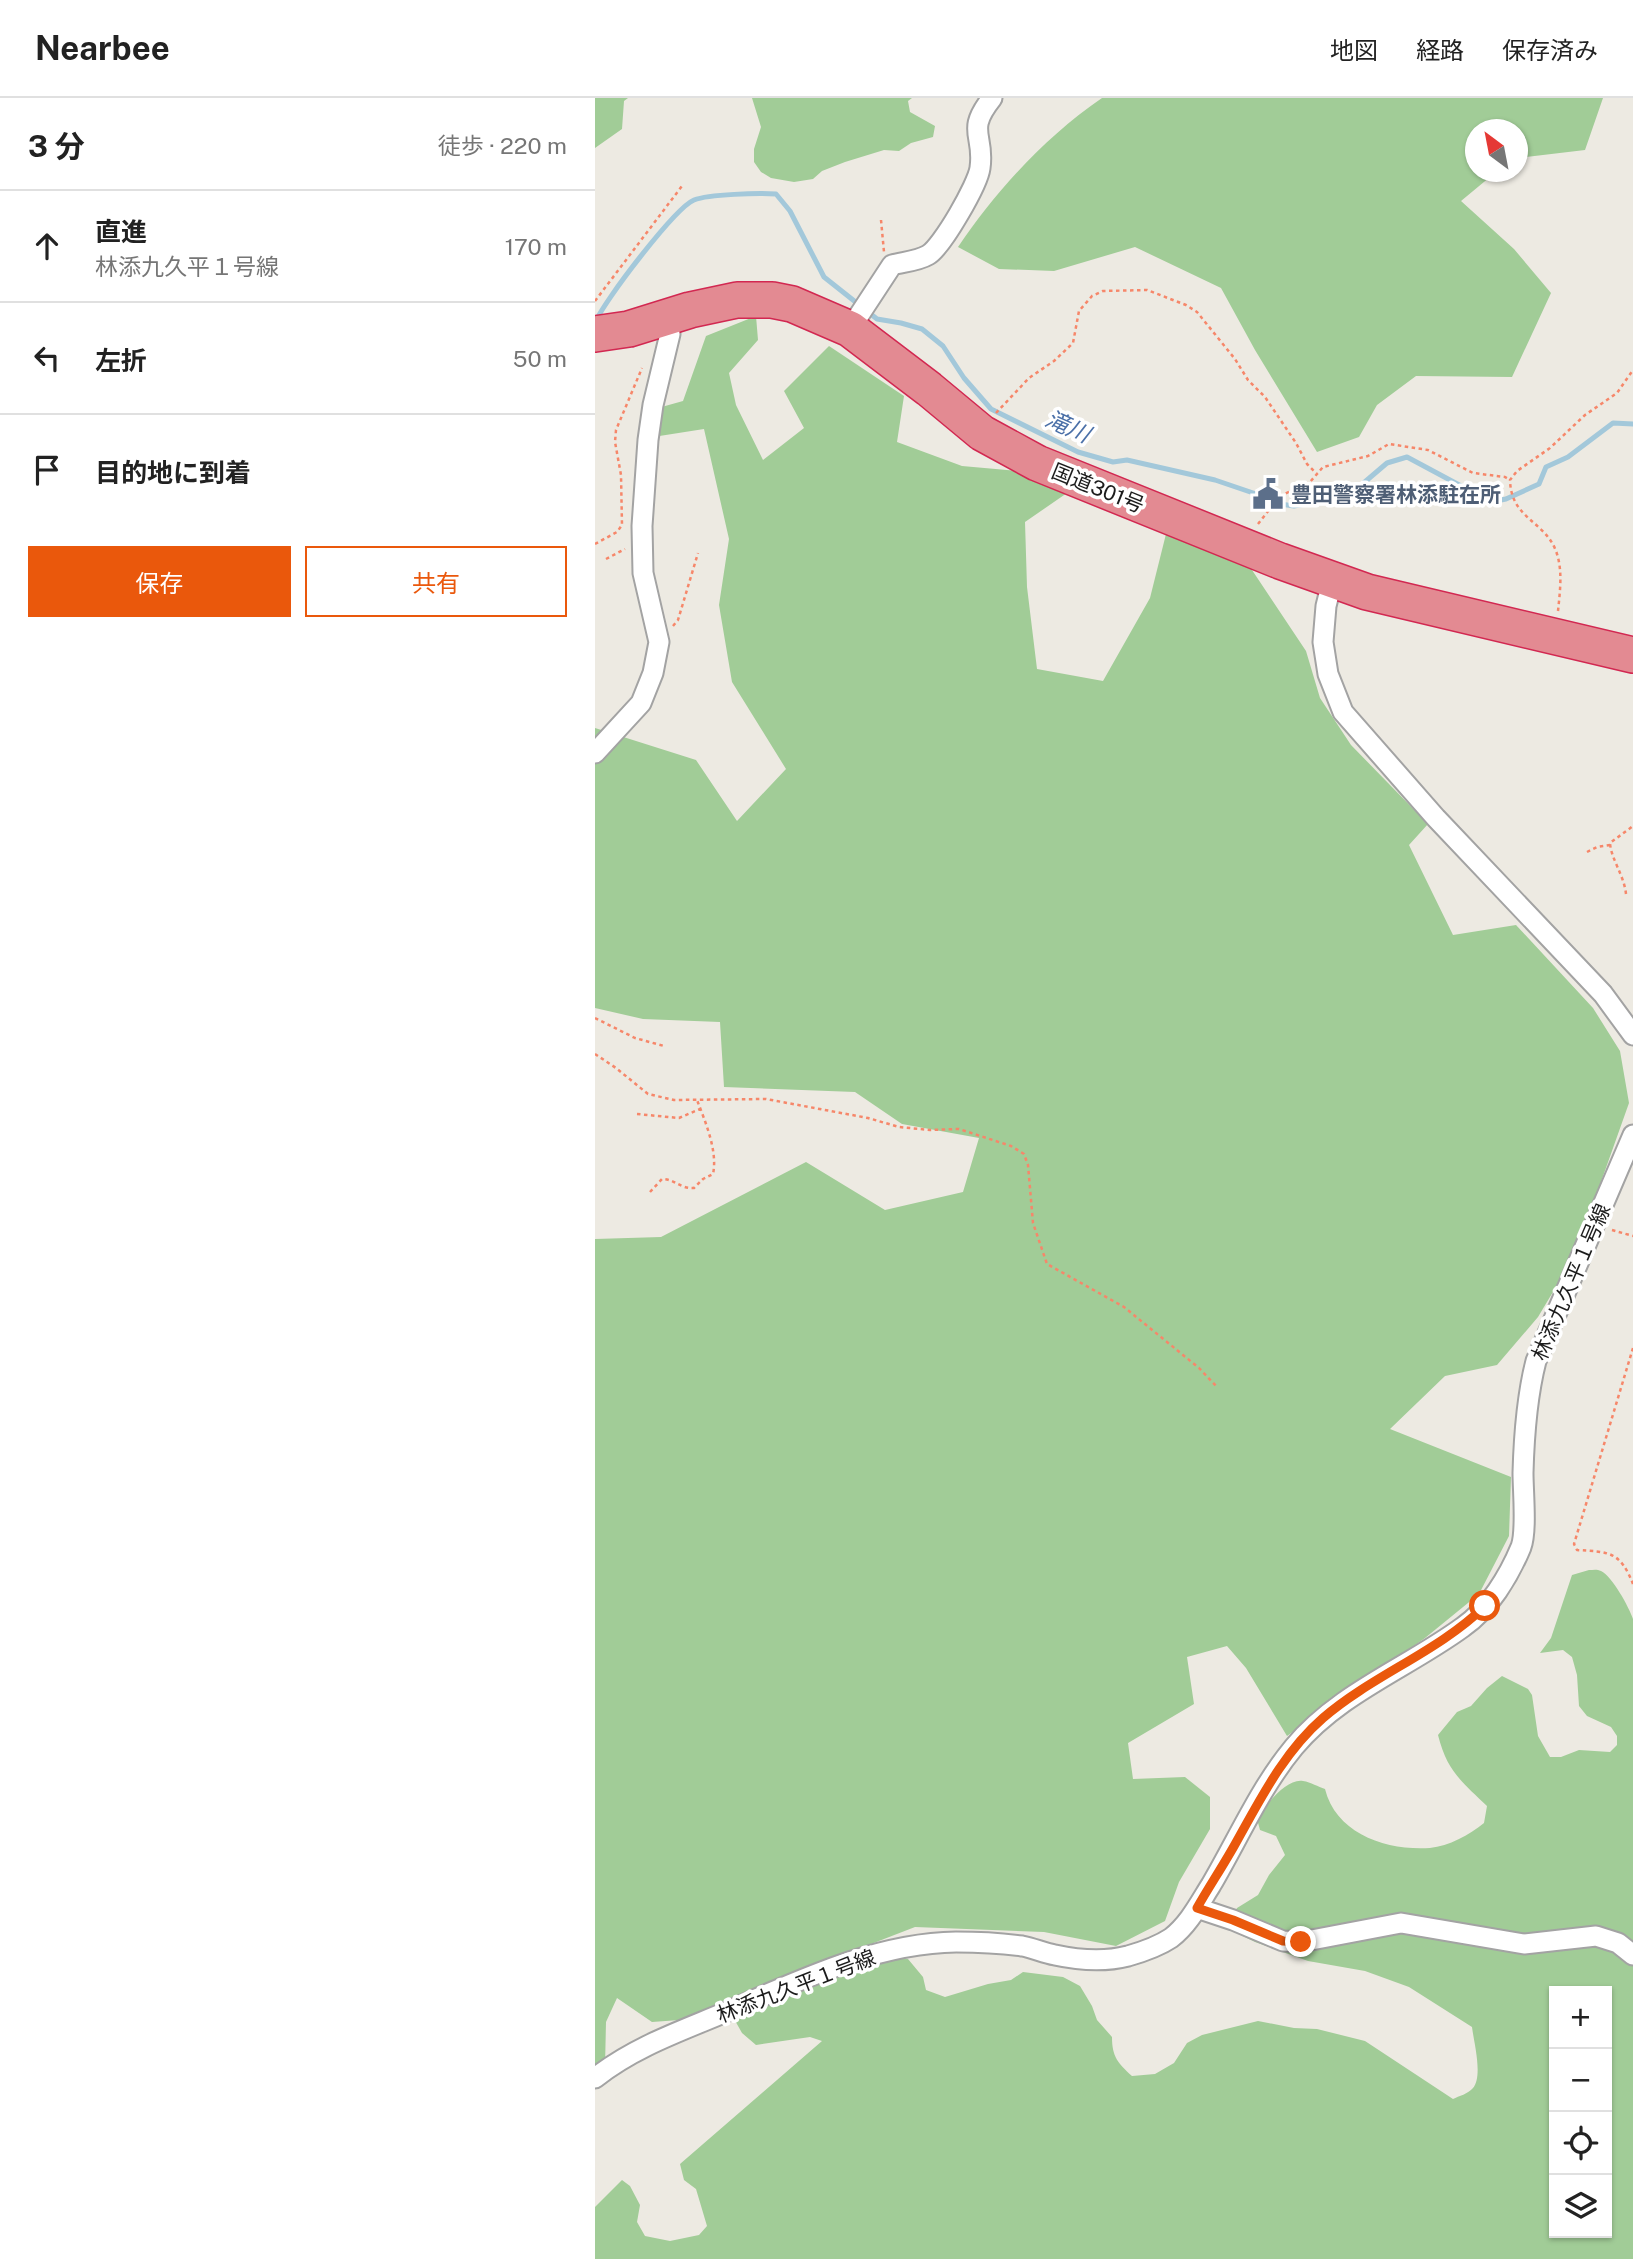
<!DOCTYPE html>
<html lang="ja">
<head>
<meta charset="utf-8">
<style>
  :root { --surface:#fff; --page:#f2f2f2; --text:#222; --muted:#767676; --line:#e0e0e0; --accent:#ea580c }
  body { margin:0; font-family:"Public Sans","Noto Sans JP",sans-serif; background:var(--page); color:var(--text) }
  .controls { position:absolute; right:21px; bottom:21px; display:grid; overflow:hidden; border-radius:0px; box-shadow:0 2px 5px #0004 }
  .controls button { width:63px; height:63px; display:grid; place-items:center; padding:0; border:0; border-bottom:2px solid var(--line); background:var(--surface); color:var(--text); font:35px sans-serif }
  .compass { position:absolute; left:870px; top:21px; width:63px; height:63px; border-radius:50%; background:var(--surface); box-shadow:0 2px 5px #0004; rotate:328deg }
  .stop { position:absolute; width:21px; height:21px; margin:-16px; border:5px solid #ea580c; border-radius:50%; background:#fff }
  .stop.end { background:#ea580c; border-color:#fff; box-shadow:0 2px 7px #0008 }
  .list { margin:0; padding:0; list-style:none }
  h2 { display:flex; justify-content:space-between; align-items:center; height:91px; margin:0; padding:0 28px; font-size:30px }
  h2 small { font-size:23px; font-weight:400; color:var(--muted) }
  .list li { display:grid; grid-template-columns:46px 1fr auto; gap:21px; align-items:center; box-sizing:border-box; height:112px; padding:0 28px; border-top:2px solid var(--line) }
  .list b { display:block; font-size:26px; white-space:nowrap }
  .list p { margin:0; font-size:23px; white-space:nowrap; color:var(--muted) }
  .list em { font-size:23px; font-style:normal; color:var(--muted) }
  .actions { display:flex; gap:14px; padding:21px 28px }
  .actions a { flex:1; padding:16px 0; border:2px solid var(--accent); border-radius:0px; text-align:center; font-size:24px; color:var(--accent) }
  .actions .main { background:var(--accent); color:#fff }
  .icon { flex:none; width:38px; height:38px; fill:none; stroke:currentColor; stroke-width:2; stroke-linecap:round; stroke-linejoin:round }
  .map { position:relative; flex:none; width:1038px; height:2161px; overflow:hidden }
  header { display:flex; align-items:center; gap:42px; box-sizing:border-box; height:98px; padding:0 35px; background:var(--surface); border-bottom:2px solid var(--line) }
  header strong { font-size:33px }
  nav { display:flex; gap:38px; margin-inline-start:auto; font-size:24px }
  main { display:flex }
  aside { flex:1; background:var(--surface) }
  .map>svg:first-child { display:block }
  .forest { fill:#a1cc97; fill-rule:evenodd }
  .lines { fill:none; stroke-linecap:round; stroke-linejoin:round }
  .stream { stroke:#a3c8da; stroke-width:5 }
  .street-casing { stroke:#a3a3a3; stroke-width:23 }
  .highway-casing { stroke:#d22851; stroke-width:38 }
  .path { stroke:#f6876a; stroke-width:2.5; stroke-dasharray:3.5 3.5; stroke-linecap:butt }
  .street { stroke:#fff; stroke-width:19 }
  .highway { stroke:#e38a92; stroke-width:35 }
  .route { stroke:#ea580c; stroke-width:9 }
  .labels { text-anchor:middle; dominant-baseline:central; stroke-width:7; stroke-linejoin:round; paint-order:stroke }
  .street-label { font-size:21px; fill:#1c1c1c; stroke:#fff }
  .service-label { font-size:21px; font-weight:bold; fill:#4e5e75; stroke:#fff; text-anchor:start }
  .water-label { font-size:23px; font-style:italic; fill:#4b70a8; stroke:#fff }
</style>
</head>
<body>
<header>
<strong>Nearbee</strong>
<nav><a>地図</a><a>経路</a><a>保存済み</a></nav>
</header>
<main>
<aside>
<h2>3 分<small>徒歩 · 220 m</small></h2>
<ul class="list">
<li><svg class="icon" aria-label="ahead" viewBox="0 0 24 24"><path d="M12 20V5M6 11l6-6 6 6"/></svg><div><b>直進</b><p>林添九久平１号線</p></div><em>170 m</em></li>
<li><svg class="icon" aria-label="left" viewBox="0 0 24 24"><path d="M17 20v-9H6M10 6l-5 5 5 5"/></svg><div><b>左折</b></div><em>50 m</em></li>
<li><svg class="icon" aria-label="arrive" viewBox="0 0 24 24"><path d="M6 21V4h12l-3 4 3 4H6"/></svg><div><b>目的地に到着</b></div></li>
</ul>
<div class="actions"><a class="main">保存</a><a>共有</a></div>
</aside>
<div class="map">
<svg width="1038" height="2161" viewBox="0 0 1038 2161">
  <rect width="100%" height="100%" fill="#edeae2"/>
  <!-- forest -->
  <path class="forest" d="M0,0H33L29,3L27,31L0,50Z
    M157,0H317L313,3L315,14L340,28L338,39L316,45L304,53L289,52L250,64L227,73L218,81L199,84L176,80L166,74L159,64V51L166,29Z
    M507,0H1008L990,52L923,60L922,32H880V74H901L866,103L919,151L956,195L917,279L821,278L782,307L764,339L722,354L660,252L626,190L540,149L459,173L404,171L363,149C401,93 450,39 507,0Z
    M161,218L163,242L134,275L141,307L168,362L209,330L189,293L234,248L309,298L302,344L367,368L457,376L472,395L430,424L432,489L442,571L508,583L555,500L571,436L653,466L711,553L725,600L756,647L833,726L814,747L858,837L921,827L998,910L1025,953L1034,1005L980,1157L943,1219L902,1267L850,1278L795,1331L916,1379L914,1438L884,1496L830,1540L692,1638L651,1570L632,1548L592,1559L599,1606L533,1645L538,1681L590,1679L615,1699V1731L584,1784L570,1823L521,1848L449,1834L320,1829L227,1865L98,1921L57,1924L22,1900L11,1924L10,1969L0,1978V1141L66,1139L211,1064L290,1112L368,1094L384,1040L307,1026L260,994L129,989L125,924L48,921L0,910V630L101,662L142,723L191,671L137,584L124,507L134,441L109,331L58,339L63,310L88,303L111,238Z
    M994,1472C998,1472 1002,1471 1006,1473C1017,1478 1034,1509 1038,1521V2161H0V2109L27,2082L35,2088L45,2107L42,2124L50,2138L75,2143L104,2137L112,2128L101,2091L89,2082L85,2066L227,1943L215,1939L161,1947L147,1935L138,1919L208,1889L300,1859L313,1861L328,1879L331,1892L350,1899L393,1886L416,1882L428,1874L468,1879L485,1888L497,1908L502,1922L517,1939C517,1959 523,1965 537,1978L560,1976L579,1965L592,1945L607,1937L663,1923L699,1930L722,1931L770,1943L858,2001C864,1998 873,1996 878,1990C888,1978 879,1945 877,1929L814,1889L770,1873L713,1863L660,1844L632,1830L642,1810L663,1797L674,1777L690,1757L681,1738L665,1732L662,1721C669,1709 691,1680 708,1683C716,1684 723,1689 730,1691C741,1736 792,1753 835,1750C854,1748 874,1737 889,1725L892,1708C866,1683 852,1673 843,1637L862,1614L876,1608L892,1590L907,1578L933,1591L937,1597L943,1638L955,1659H966L984,1652L1015,1654L1022,1647V1638L1016,1629L992,1618L984,1608L982,1577L977,1559L968,1552L945,1555L956,1540L977,1477ZM959,1893H1012V2135H959Z"/>
  <g class="lines">
    <!-- stream -->
    <path class="stream" d="M0,225C8,204 80,110 99,102C114,96 164,95 181,96L195,113L229,179L282,221L306,225L327,231L348,248L369,280L396,311L483,354L518,364L532,362L620,382L670,399L685,406L699,408L737,401L758,394L792,365L812,359L896,404L911,401L944,386L951,369L973,359L1018,325L1038,326"/>
    <defs>
      <path id="street" d="M255,231L297,167C308,164 323,163 333,157C347,149 383,86 385,70C390,36 370,34 397,0
        M738,480L731,508L728,544L733,576L748,614L841,720L1008,896L1038,937
        M0,655L46,605L58,575L64,544L48,475L47,428L53,342L58,307L75,236L72,219
        M602,1810L638,1822L688,1843L706,1844L806,1825L929,1846L1001,1838L1023,1845L1038,1857
        M0,1980C39,1949 86,1933 131,1914C203,1883 281,1845 361,1844C383,1844 405,1845 427,1848C438,1850 449,1855 460,1857C483,1862 510,1864 533,1858C547,1854 564,1848 576,1840C594,1826 604,1806 616,1787C643,1741 665,1690 699,1649C744,1595 812,1570 868,1529C894,1511 914,1478 926,1449C932,1433 928,1394 928,1375C929,1338 932,1298 941,1263L1038,1037"/>
      <path id="highway" d="M0,236L34,231L95,212L142,202H177L197,206L255,231L334,291L387,335L442,365L685,463L772,494L1038,557"/>
    </defs>
    <!-- street casing -->
    <use href="#street" class="street-casing"/>
    <!-- highway casing -->
    <use href="#highway" class="highway-casing"/>
    <!-- path -->
    <path class="path" d="M286,122L289,154
      M0,203L87,88
      M401,315L434,280L459,263L478,245L484,213L497,198L508,193L552,192L591,207L602,214L640,261L653,282L670,299L701,345L712,366L722,376
      M663,426L685,398L715,384L728,369L773,358L794,346L833,352L878,375L910,379L915,382
      M0,446L22,434L27,427L26,377L20,344L21,332L47,270
      M11,461L30,451
      M963,513C965,493 968,472 961,453C949,422 916,421 915,382L922,373L955,350L990,317L1022,295L1038,272
      M78,528L83,522L103,455
      M992,754L1002,749L1015,747
      M1031,796C1029,777 1016,761 1015,745L1038,728
      M0,920L40,940L69,948
      M0,956L21,970L53,996L79,1002L171,1001L273,1020L304,1029L335,1032L364,1031L416,1048L429,1056L433,1067L438,1125L452,1166L529,1209L604,1270L622,1289
      M42,1016L84,1020L105,1011
      M55,1094L67,1081C80,1081 85,1091 99,1090L108,1081L118,1076C123,1053 110,1023 102,1002
      M1017,1132L1038,1138
      M1038,1250L979,1446L982,1452C1014,1454 1025,1453 1038,1486"/>
    <!-- street -->
    <use href="#street" class="street"/>
    <!-- highway -->
    <use href="#highway" class="highway"/>
  </g>
  <g class="lines">
    <!-- route -->
    <path class="route" d="M706,1844L688,1843L638,1822L602,1810C615,1787 630,1765 643,1741C667,1698 690,1653 728,1620C778,1577 843,1554 890,1508"/>
  </g>
  <!-- icons -->
  <defs>
    <symbol id="civic-bare" viewBox="-9 -9 18 18"><path d="M-.6-6.5H3V-4.5H.6V-3L4-1V1h2V6H-6V1h2V-1L-.6-3ZM-1.2 2.5V6h2.4V2.5Z" fill="#5c6f8a" stroke="#fff" stroke-width="2.5" paint-order="stroke"/></symbol>
  </defs>
  <g fill-rule="evenodd">
    <use href="#civic-bare" x="651" y="374" width="44" height="44"/>
  </g>
  <g class="labels">
    <!-- street labels -->
    <g class="street-label">
      <text transform="translate(503 390) rotate(22)">国道301号</text>
      <text transform="translate(976 1184) rotate(-67)">林添九久平１号線</text>
      <text transform="translate(201 1888) rotate(-21)">林添九久平１号線</text>
    </g>
    <!-- service labels -->
    <g class="service-label">
      <text x="696" y="396">豊田警察署林添駐在所</text>
    </g>
    <!-- water labels -->
    <g class="water-label">
      <text transform="translate(473 328) rotate(24)">滝川</text>
    </g>
  </g>
</svg>
<div class="controls">
<button>+</button>
<button>−</button>
<button><svg class="icon" aria-label="locate" viewBox="0 0 24 24"><circle cx="12" cy="12" r="6"/><path d="M12 2v4M12 18v4M2 12h4M18 12h4"/></svg></button>
<button><svg class="icon" aria-label="layers" viewBox="0 0 24 24"><path d="M12 4l9 5-9 5-9-5zM3 14l9 5 9-5"/></svg></button>
</div>
<svg class="compass" viewBox="-18 -18 36 36"><path d="M0-13l5 13h-10z" fill="#e53935"/><path d="M0 13l5-13h-10z" fill="#767676"/></svg>
<div class="stop" style="left:890px;top:1508px"></div>
<div class="stop end" style="left:706px;top:1844px"></div>
</div>
</main>
</body>
</html>
